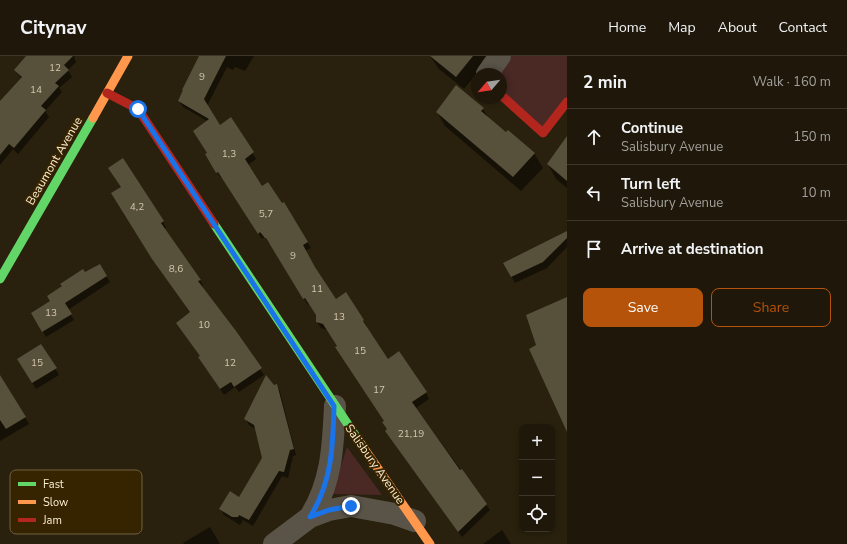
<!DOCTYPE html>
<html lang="en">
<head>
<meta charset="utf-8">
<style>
  :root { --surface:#1f180a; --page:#272113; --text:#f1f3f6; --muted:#a1a09c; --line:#3c372b; --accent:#b45309 }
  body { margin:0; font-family:"Nunito Sans",sans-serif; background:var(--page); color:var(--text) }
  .controls { position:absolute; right:12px; bottom:12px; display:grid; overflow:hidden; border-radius:8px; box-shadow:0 2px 6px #0003 }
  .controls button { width:36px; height:36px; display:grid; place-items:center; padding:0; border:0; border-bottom:1px solid var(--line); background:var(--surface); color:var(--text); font:20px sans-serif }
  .compass { position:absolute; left:471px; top:12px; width:36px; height:36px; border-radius:50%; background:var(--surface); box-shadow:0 2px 6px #0003; rotate:241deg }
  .stop { position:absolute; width:12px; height:12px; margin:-9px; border:3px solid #1a73e8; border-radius:50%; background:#fff }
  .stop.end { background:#1a73e8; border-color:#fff; box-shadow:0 1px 4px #0008 }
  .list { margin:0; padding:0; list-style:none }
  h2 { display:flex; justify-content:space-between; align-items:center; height:52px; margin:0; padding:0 16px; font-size:17px }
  h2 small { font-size:13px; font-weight:400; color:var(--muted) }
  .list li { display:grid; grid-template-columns:26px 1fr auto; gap:12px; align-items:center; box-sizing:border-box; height:56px; padding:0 16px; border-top:1px solid var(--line) }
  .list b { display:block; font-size:15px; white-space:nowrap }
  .list p { margin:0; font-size:13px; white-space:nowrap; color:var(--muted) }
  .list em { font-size:13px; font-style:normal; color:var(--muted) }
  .actions { display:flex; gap:8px; padding:12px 16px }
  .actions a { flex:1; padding:9px 0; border:1px solid var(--accent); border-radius:8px; text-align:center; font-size:14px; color:var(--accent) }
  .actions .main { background:var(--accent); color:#fff }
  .icon { flex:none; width:22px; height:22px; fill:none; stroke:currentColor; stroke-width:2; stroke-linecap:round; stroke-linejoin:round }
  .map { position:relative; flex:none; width:567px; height:488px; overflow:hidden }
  header { display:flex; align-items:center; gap:24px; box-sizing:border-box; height:56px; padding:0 20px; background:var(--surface); border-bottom:1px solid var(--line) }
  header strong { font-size:19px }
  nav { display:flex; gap:22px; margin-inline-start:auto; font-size:14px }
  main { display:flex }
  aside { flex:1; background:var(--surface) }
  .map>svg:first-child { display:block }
  .green { fill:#4a2925 }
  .shadow { fill:#0007 }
  .building { fill:#57503a }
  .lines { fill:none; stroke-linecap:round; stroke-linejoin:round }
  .street { stroke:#5a5348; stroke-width:22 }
  .fast { stroke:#63d668; stroke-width:9 }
  .slow { stroke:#ff974d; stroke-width:9 }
  .jam { stroke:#b3261e; stroke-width:9 }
  .route { stroke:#1a73e8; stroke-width:5 }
  .labels { text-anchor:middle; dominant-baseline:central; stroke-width:4; stroke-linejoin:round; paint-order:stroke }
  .number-label { font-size:10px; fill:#d3c6ad }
  .street-label { font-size:12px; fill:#fcedd3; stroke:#362400 }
  .key { fill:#362400; stroke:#71603f; stroke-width:1 }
  .key-label { font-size:11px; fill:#fcedd3 }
</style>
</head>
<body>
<header>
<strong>Citynav</strong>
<nav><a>Home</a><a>Map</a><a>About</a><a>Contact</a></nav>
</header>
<main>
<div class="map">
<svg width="567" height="488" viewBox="0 0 567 488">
  <rect width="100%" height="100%" fill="#29200d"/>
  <!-- green -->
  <path class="green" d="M510,0H567V44L542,74L501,39V18H497Z
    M347,391L382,439L332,438Z"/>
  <!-- shadow -->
  <path class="shadow" d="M27,0H75L74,1L76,6L68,14L72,21L59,32L62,36L45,55L49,61L18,98L13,93L0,109V47L22,23L15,14Z
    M204,0H254L245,15L235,11L233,14L227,11L207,50L220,70L231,62L256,103L248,109L262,131L282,149L284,148L311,192L305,195L336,244L363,264L367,270L366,271L388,304L399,297L426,337L429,343L416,352L490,454L462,481L396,390L385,366L338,290L327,274L321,272L317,266V260L309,248L308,249L270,187L269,188L265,181L262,183L223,121L221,122L206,99L208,98L207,65L183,51L179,45Z
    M430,0H486L482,5L484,8L464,33L439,13Z
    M483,53L489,63L534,97L543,112L521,135L445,70L437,56Z
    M567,85V132L556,123L548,108Z
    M116,144L163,166L166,172L164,173L200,224L203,230L202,231L264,319L239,336L235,331L224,339L203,308L191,257Z
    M567,176V191L547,212L515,227L505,208Z
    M99,209L110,226L68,254L74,264L46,281L32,257L51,245L63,231Z
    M41,289L59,319L36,333L18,303Z
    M277,330L280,336L296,399L293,400L288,422L282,420L253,470L243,464L240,469L224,459L221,453L239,442L263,402L255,373L249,369L246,363L273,331Z
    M10,336L29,368L0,385V343Z
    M210,471L220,488H184L183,487Z
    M502,474L511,488H483Z"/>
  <!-- building -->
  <path class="building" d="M26,0H73L64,9L69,14L55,27L59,30L41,50L46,54L14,92L9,88L0,99V45L22,21L14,14Z
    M199,0H226L204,43L220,69L231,61L254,96L245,103L262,130L268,126L282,147L284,146L308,186L303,189L315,211L336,243L346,236L364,264L363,265L388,303L399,295L427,336L412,346L460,414L462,413L487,448L458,476L385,375L387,373L382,366L384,365L335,291L337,290L323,268L316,266V259L305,242L303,243L266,182H265L260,176L258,178L218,116L216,117L205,98L207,97L193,75L209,63L178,45L183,34H182Z
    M430,0H473L456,21Z
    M456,29L484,52L481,55L506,76L508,74L535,97L513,121L436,56Z
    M567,80V125L547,108Z
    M123,102L164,165L161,167L201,224L198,225L236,275L262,312L234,331L231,326L220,333L198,301L200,300L176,267L190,256L152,203L111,137L121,131L108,112Z
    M567,175V182L543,206L511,221L503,207Z
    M100,208L107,220L65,247L72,258L42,276L31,257L50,245L47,240L62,230L60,228L83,213L85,216Z
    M567,241V376L529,293L536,289L526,259Z
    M41,288L57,312L32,327L17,303Z
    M0,319L26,361L6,373L0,364Z
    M266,319L274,329L277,328L294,393L290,394L284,416L279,415L249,464L239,459L238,461H232L219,453L230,435L239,441L262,402L254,369L244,363Z"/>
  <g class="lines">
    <!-- street -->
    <path class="street" d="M487,18L500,0
      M310,461C332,426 333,390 335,350
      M274,488L310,461L329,454L351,450L395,458L415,465"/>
    <!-- fast -->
    <path class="fast" d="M214,168L361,388
      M0,223L93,62"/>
    <!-- slow -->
    <path class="slow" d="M93,62L128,0
      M361,388L430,488"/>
    <!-- jam -->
    <path class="jam" d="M107,37L138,53L214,168
      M501,39L543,77L567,46"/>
  </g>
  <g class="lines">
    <!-- route -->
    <path class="route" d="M138,53L334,350C333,390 332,426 310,461L329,454L351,450"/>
  </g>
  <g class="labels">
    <!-- number labels -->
    <g class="number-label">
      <text x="55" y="12">12</text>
      <text x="202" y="21">9</text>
      <text x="36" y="34">14</text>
      <text x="229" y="98">1,3</text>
      <text x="137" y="151">4,2</text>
      <text x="266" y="158">5,7</text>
      <text x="293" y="200">9</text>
      <text x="176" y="213">8,6</text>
      <text x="317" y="233">11</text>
      <text x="51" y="257">13</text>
      <text x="339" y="261">13</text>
      <text x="204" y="269">10</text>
      <text x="360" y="295">15</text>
      <text x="37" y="307">15</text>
      <text x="230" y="307">12</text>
      <text x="379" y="334">17</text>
      <text x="411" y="378">21,19</text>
    </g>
    <!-- street labels -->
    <g class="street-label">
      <text transform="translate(54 105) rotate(-60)">Beaumont Avenue</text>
      <text transform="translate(375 408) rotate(55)">Salisbury Avenue</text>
    </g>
  </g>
  <!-- legend -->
  <rect x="10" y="414" width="132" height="64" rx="6" class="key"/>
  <rect x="18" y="426" width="18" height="4" fill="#63d668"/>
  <rect x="18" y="444" width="18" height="4" fill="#ff974d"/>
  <rect x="18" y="462" width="18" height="4" fill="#b3261e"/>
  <g class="key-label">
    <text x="43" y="432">Fast</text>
    <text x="43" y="450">Slow</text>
    <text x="43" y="468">Jam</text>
  </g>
</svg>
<div class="controls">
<button>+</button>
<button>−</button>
<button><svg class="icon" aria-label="locate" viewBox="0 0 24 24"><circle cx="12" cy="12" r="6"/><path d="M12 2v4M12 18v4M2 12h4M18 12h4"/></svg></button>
</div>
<svg class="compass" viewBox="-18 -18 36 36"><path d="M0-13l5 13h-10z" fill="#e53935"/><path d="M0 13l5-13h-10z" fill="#a1a09c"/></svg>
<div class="stop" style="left:138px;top:53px"></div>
<div class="stop end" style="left:351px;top:450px"></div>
</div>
<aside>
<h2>2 min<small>Walk · 160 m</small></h2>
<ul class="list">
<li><svg class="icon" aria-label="ahead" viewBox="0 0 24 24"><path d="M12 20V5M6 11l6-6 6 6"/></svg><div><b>Continue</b><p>Salisbury Avenue</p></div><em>150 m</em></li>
<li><svg class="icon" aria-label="left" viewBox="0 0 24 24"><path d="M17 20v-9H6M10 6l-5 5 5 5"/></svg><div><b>Turn left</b><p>Salisbury Avenue</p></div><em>10 m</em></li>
<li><svg class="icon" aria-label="arrive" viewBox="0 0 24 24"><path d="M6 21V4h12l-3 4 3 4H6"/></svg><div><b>Arrive at destination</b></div></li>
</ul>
<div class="actions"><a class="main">Save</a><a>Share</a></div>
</aside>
</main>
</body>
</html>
